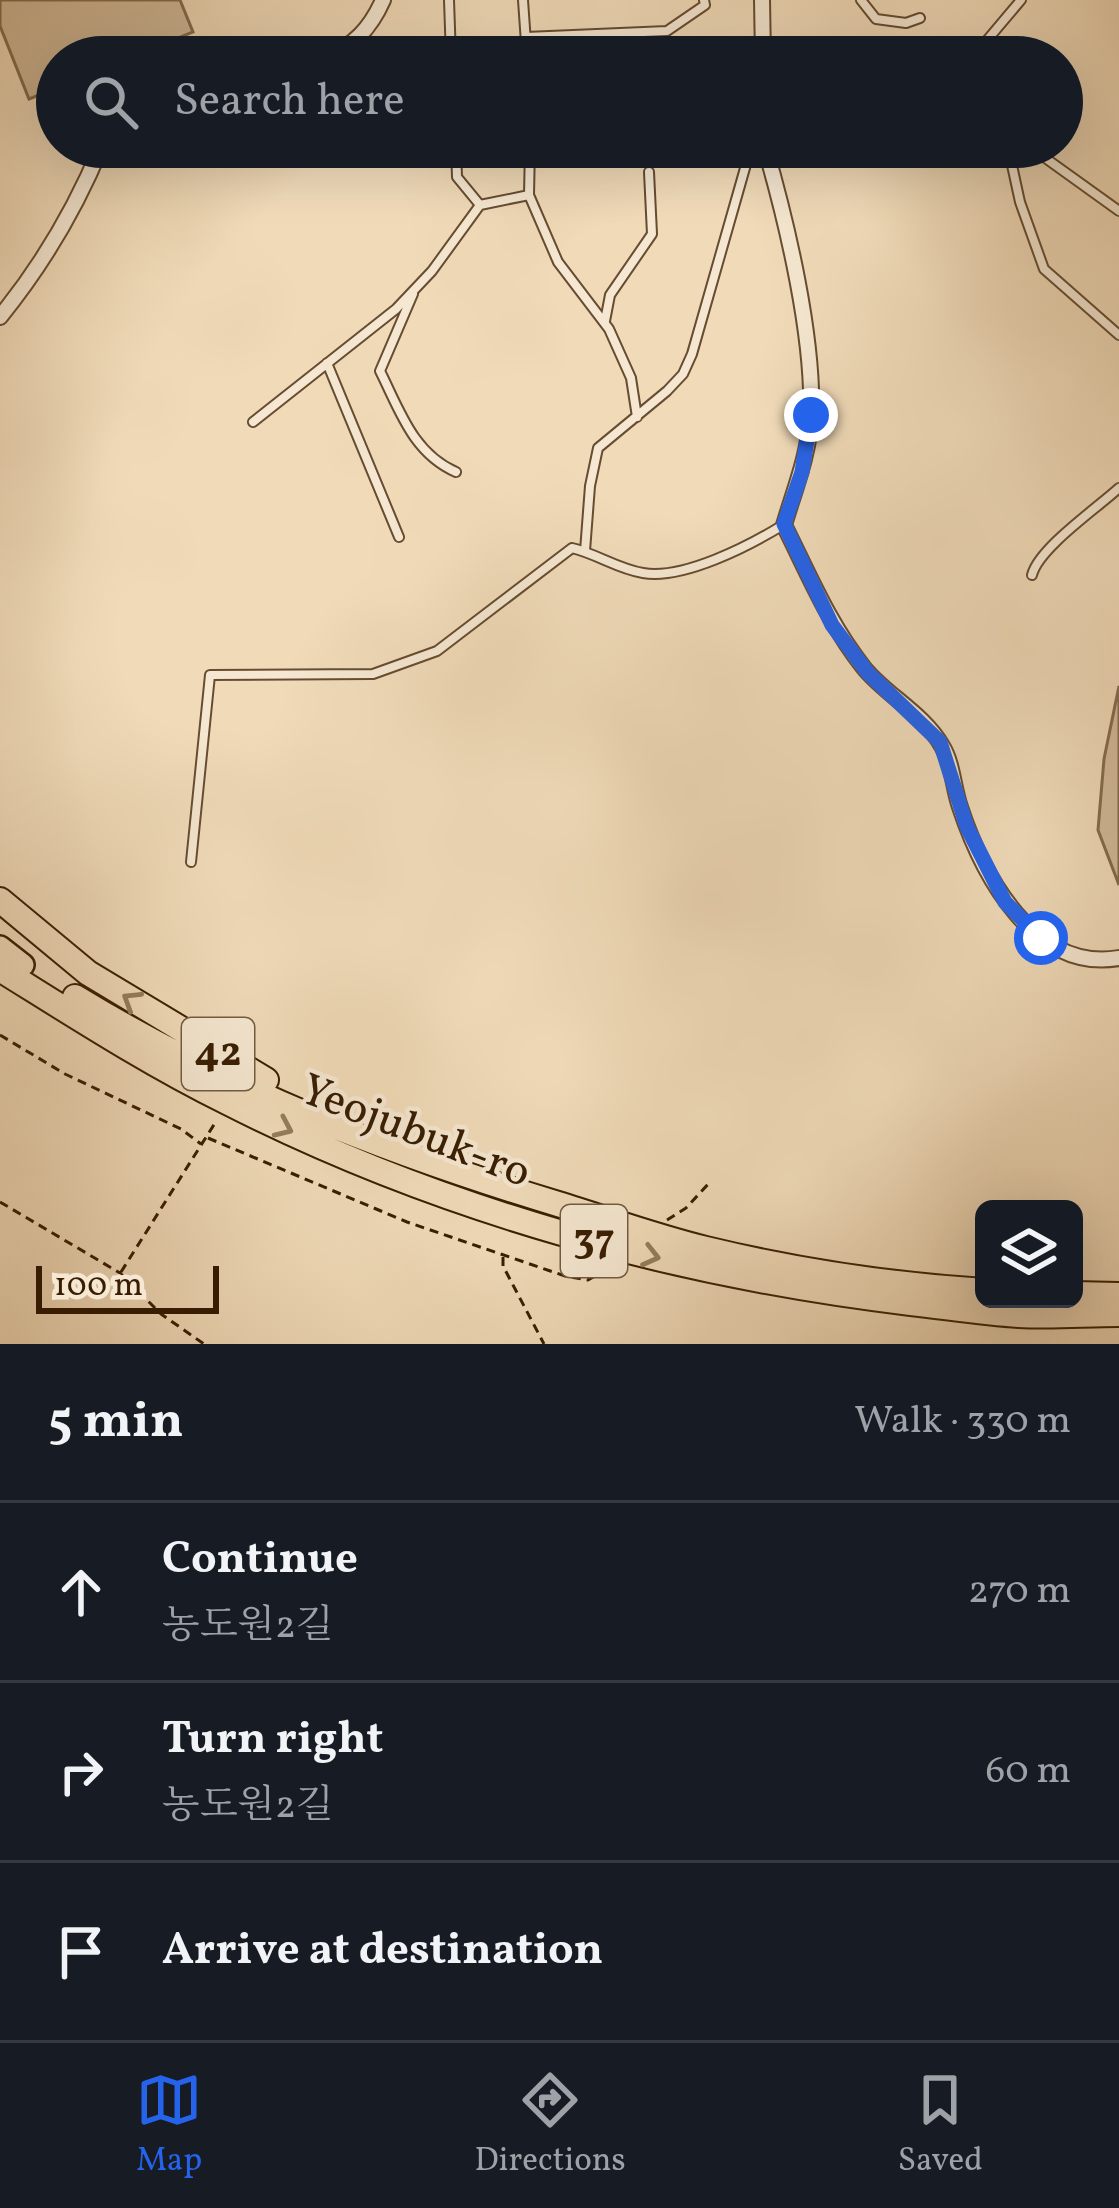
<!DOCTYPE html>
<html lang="en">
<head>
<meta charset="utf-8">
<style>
  :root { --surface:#171b24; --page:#20242c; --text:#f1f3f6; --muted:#9ea1a6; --line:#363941; --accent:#2563eb }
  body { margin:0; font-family:Vollkorn,"Noto Serif KR",serif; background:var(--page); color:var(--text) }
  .controls { position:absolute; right:36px; bottom:36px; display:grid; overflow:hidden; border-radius:18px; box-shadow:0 12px 48px #0002 }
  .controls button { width:108px; height:108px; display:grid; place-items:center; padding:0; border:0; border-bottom:3px solid var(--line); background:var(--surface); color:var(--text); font:60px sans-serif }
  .scale { position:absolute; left:36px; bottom:30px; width:183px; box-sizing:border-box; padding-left:12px; border:6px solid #381d02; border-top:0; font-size:33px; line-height:42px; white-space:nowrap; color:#381d02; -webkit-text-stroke:9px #f5e7d1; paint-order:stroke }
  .stop { position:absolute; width:36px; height:36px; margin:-27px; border:9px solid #2563eb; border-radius:50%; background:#fff }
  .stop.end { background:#2563eb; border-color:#fff; box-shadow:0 3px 12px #0008 }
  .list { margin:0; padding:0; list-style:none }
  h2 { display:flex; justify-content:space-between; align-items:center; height:156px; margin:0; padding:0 48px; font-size:51px }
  h2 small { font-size:39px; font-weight:400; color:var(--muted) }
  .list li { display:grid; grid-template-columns:78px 1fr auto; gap:36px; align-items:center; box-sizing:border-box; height:180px; padding:0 48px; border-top:3px solid var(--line) }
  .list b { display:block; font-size:45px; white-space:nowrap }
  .list p { margin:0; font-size:39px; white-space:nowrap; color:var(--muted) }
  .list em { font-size:39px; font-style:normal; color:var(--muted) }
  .icon { flex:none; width:66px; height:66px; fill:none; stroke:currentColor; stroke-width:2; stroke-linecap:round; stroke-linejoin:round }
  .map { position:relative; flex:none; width:1119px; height:1344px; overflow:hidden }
  .search { position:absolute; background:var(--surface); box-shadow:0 12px 48px #0002; left:36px; right:36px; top:36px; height:132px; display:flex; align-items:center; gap:30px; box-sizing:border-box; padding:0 42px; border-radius:66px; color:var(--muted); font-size:45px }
  .sheet { height:696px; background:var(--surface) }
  nav { display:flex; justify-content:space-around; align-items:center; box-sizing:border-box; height:168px; border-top:3px solid var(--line); background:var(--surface); font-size:33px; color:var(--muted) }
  nav a { display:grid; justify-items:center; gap:6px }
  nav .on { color:var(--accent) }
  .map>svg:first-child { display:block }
  .green { fill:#d1ba99; stroke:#846c4e; stroke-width:3 }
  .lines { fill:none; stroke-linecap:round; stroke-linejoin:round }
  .service-casing { stroke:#664c30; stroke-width:12 }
  .minor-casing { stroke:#664c30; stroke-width:18 }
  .primary-casing { stroke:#381d02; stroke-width:26 }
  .trunk-casing { stroke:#381d02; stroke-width:28 }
  .path { stroke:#381d02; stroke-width:3; stroke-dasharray:9 6; stroke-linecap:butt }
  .service { stroke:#f5e7d1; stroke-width:8 }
  .minor { stroke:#f5e7d1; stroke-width:14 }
  .primary { stroke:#f0dab8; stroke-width:21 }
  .trunk { stroke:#f0dab8; stroke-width:24 }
  .oneway { stroke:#947c5d }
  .route { stroke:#2563eb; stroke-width:15 }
  .labels { text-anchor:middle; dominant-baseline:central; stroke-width:9; stroke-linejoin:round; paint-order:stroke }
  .shield { fill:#f5e7d1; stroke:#715a40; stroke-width:3 }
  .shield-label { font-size:42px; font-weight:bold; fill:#381d02 }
  .street-label { font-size:45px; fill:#381d02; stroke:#f5e7d1 }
</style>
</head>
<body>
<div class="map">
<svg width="1119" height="1344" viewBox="0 0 1119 1344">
  <rect width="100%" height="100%" fill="#f0dab8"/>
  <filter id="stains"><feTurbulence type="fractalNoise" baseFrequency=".00167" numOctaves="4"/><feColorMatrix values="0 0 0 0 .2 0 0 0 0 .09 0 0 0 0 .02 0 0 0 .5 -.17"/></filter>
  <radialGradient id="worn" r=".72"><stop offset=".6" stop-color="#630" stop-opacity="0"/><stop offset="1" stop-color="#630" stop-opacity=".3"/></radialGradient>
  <!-- green -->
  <path class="green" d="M0,0H180L193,32L132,57H57V88L29,99L0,26Z
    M1119,686V885L1098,830L1104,759Z"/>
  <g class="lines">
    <defs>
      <path id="service" d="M449,0L451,57
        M523,0L527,57
        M861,0L876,19L906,23L920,18
        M526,37L667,31L705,5L704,0
        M981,57L983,45L1021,0
        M530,147L529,195L558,262L609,329L631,378L637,417
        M1008,147L1020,202L1044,269L1119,335
        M1030,147L1119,211
        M480,205L529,195
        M413,294L380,371C400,411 413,453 456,472
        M605,321L610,295L652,234L649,172
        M327,363L399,537
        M253,422L396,309L432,271L480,205L457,177L456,147
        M585,551L590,486L598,448L667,391L683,374L692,354L751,147
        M1032,575C1039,548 1096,509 1119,488
        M191,862L210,675L373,674L437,651L572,548C597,554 618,569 643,573C683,580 749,546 783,525"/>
      <path id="minor" d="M762,0L763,57
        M325,57C354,47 371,27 383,0
        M765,147C787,223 814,337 811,415C809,454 795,488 784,525C809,575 829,624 864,668C887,696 924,714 942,746C953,764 953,787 960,807C982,874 1034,973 1119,958
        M0,317C43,264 75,210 101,147"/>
      <path id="primary" d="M0,947L23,965"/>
      <path id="trunk" d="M0,900L88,973L266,1080
        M0,969C74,1015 148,1063 227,1102C439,1210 675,1275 911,1303C947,1307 983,1313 1019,1315C1052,1317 1086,1314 1119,1314
        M75,997C226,1089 389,1153 558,1204C607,1219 656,1237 706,1249C797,1271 891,1285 984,1291
        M1074,1294L1119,1295"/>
    </defs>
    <!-- service casing -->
    <use href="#service" class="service-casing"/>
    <!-- minor casing -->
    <use href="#minor" class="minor-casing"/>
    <!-- primary casing -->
    <use href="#primary" class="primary-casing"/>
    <!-- trunk casing -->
    <use href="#trunk" class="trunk-casing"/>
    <!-- path -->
    <path class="path" d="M0,1035L65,1074L181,1129L201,1144
      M208,1138L407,1222L565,1276L588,1280L610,1267
      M0,1202L120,1273L161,1314L204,1344
      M667,1220L686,1208L711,1181
      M503,1257V1266L544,1344
      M121,1272L215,1123"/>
    <!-- service -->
    <use href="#service" class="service"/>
    <!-- minor -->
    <use href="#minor" class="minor"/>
    <!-- primary -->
    <use href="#primary" class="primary"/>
    <!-- trunk -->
    <use href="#trunk" class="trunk"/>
  </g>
  <!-- one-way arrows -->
  <defs><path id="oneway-chevron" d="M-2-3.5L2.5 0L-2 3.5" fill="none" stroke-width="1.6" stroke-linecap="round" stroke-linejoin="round" transform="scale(3)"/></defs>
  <g class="oneway">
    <use href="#oneway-chevron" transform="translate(131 1000) rotate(-148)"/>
    <use href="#oneway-chevron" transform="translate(284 1128) rotate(24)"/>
    <use href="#oneway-chevron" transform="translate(651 1256) rotate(14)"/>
  </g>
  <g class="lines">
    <!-- route -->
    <path class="route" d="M811,415L802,472L784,524L832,625L868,673L940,742L967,827L1005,902L1041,938"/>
  </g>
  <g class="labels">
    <!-- shield labels -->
    <g class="shield">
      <rect x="182" y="1018" width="72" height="72" rx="9"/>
      <rect x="561" y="1205" width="66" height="72" rx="9"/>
    </g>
    <g class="shield-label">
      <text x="218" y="1054">42</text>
      <text x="594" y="1241">37</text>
    </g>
    <!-- street labels -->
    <g class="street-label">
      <text transform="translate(415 1133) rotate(21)">Yeojubuk-ro</text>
    </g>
  </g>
  <rect width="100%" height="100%" filter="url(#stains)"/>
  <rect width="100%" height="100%" fill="url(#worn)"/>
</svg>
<div class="controls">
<button><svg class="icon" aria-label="layers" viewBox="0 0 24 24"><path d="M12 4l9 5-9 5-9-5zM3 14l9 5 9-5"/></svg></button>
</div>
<div class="scale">100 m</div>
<div class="stop" style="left:1041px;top:938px"></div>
<div class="stop end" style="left:811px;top:415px"></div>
<div class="search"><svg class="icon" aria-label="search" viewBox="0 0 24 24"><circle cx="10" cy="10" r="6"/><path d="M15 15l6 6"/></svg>Search here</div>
</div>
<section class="sheet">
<h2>5 min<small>Walk · 330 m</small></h2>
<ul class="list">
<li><svg class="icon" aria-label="ahead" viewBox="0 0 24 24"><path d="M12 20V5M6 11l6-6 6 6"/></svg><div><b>Continue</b><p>농도원2길</p></div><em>270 m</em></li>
<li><svg class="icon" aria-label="right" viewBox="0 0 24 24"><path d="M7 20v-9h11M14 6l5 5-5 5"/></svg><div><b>Turn right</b><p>농도원2길</p></div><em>60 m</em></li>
<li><svg class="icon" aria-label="arrive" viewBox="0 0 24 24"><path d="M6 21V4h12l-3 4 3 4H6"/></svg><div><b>Arrive at destination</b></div></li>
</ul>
</section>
<nav>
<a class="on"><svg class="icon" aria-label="map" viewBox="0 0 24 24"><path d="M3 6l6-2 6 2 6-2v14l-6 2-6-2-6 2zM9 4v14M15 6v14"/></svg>Map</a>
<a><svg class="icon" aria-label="directions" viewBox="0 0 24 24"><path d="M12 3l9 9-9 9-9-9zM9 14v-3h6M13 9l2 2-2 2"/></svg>Directions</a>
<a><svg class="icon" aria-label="saved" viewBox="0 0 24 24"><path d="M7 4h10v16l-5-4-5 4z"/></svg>Saved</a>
</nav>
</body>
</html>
